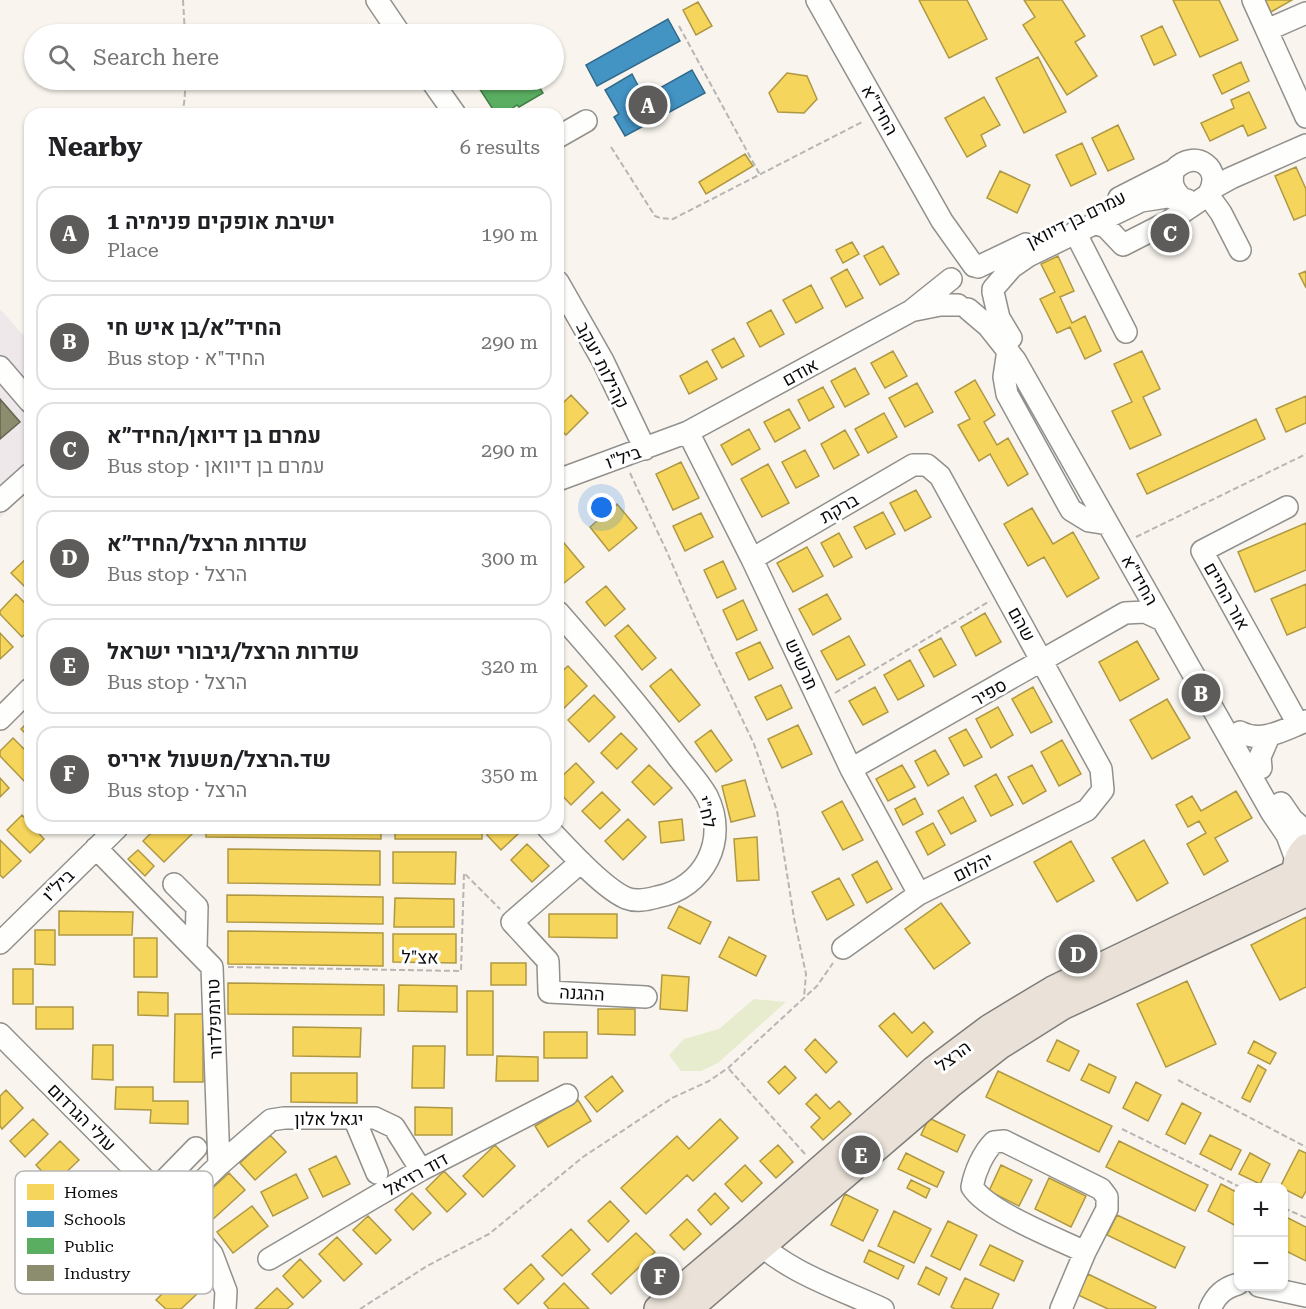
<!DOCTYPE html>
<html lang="en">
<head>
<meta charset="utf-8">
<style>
  :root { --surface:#fff; --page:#f6f6f6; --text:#202124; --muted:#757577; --line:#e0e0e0; --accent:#5e5c5a }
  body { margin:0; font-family:"Roboto Serif",Heebo,serif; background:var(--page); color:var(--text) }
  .controls { position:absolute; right:18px; bottom:18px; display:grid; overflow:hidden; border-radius:12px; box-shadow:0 2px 4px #0004 }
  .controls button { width:54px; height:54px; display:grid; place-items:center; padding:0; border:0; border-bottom:2px solid var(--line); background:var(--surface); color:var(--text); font:30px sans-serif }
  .you { position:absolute; left:602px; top:508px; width:21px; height:21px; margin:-15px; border:4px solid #fff; border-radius:50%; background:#1a73e8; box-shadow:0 0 0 9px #1a73e833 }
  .badge { display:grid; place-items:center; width:39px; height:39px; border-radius:50%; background:var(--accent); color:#fff; font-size:20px; font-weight:700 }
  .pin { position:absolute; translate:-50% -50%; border:3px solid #fff; box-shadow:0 2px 6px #0006 }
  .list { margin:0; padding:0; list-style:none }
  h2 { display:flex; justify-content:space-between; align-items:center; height:78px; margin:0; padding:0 24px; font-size:26px }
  h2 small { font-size:20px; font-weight:400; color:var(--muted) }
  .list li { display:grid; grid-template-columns:39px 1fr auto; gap:18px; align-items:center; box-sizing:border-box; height:96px; margin:0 12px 12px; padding:0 12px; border:2px solid var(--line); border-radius:18px }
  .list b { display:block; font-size:22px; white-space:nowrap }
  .list p { margin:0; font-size:20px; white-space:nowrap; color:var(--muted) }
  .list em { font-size:20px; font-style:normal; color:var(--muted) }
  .icon { flex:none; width:33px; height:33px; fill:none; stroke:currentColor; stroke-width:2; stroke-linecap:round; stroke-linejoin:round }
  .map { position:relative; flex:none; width:1306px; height:1309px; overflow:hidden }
  .search { position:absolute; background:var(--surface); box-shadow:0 2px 4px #0004; left:24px; top:24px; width:540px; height:66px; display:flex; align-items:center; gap:15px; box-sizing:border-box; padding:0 21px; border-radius:33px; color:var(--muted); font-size:22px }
  .panel { position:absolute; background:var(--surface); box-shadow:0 2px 4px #0004; left:24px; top:108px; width:540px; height:726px; border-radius:18px }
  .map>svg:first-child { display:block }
  .industrial { fill:#efe8eb }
  .green { fill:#e7eccf }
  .homes { fill:#f6d55c; stroke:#af9843; stroke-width:1.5 }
  .schools { fill:#4393c3; stroke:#326a8c; stroke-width:1.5 }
  .public { fill:#5aae61; stroke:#427d47; stroke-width:1.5 }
  .industry { fill:#8c8c6e; stroke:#656550; stroke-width:1.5 }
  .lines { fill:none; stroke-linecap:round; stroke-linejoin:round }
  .minor-casing { stroke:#92908d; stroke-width:24 }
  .major-casing { stroke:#7f7d7a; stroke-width:30 }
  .path { stroke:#b7b6b5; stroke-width:2; stroke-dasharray:6 3; stroke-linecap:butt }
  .minor { stroke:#fefefc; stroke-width:21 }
  .major { stroke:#eae2d8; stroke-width:27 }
  .labels { text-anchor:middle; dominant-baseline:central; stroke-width:6; stroke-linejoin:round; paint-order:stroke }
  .street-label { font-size:18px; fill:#0a0a0a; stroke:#fff }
  .key { fill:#fff; stroke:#b6b6b6; stroke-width:1.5 }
  .key-label { font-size:16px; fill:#0a0a0a }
</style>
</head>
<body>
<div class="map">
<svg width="1306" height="1309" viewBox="0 0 1306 1309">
  <rect width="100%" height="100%" fill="#f9f5ee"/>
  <!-- industrial -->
  <path class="industrial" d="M0,309L30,343V486L0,518Z"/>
  <!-- green -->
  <path class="green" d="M754,999L786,1002L718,1063L701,1071H681L669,1055L684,1039L719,1029Z"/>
  <!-- homes -->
  <path class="homes" d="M919,0H967L987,39L949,58Z
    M1024,0H1062L1085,36L1075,42L1097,76L1067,95L1023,25L1035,17Z
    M1173,0H1219L1238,40L1200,57Z
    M1265,0H1292L1271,12Z
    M698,2L712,26L696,35L683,10Z
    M1162,26L1176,55L1154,65L1141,36Z
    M1038,57L1066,112L1024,133L996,78Z
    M1241,62L1249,81L1222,94L1213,75Z
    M787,73L807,76L817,99L804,113L778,112L769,93Z
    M1249,92L1266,128L1248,136L1243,125L1210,141L1201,123L1234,108L1231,100Z
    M984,97L1000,125L981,135L986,146L967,157L945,118Z
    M1118,125L1134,159L1108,171L1092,138Z
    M1082,143L1096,174L1071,186L1056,155Z
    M745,154L753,166L706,194L699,182Z
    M1296,167L1306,189V215L1294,220L1275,176Z
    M1000,171L1030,185L1017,213L987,198Z
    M852,242L859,254L843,263L836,250Z
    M883,246L899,274L880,285L864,256Z
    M1058,256L1074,291L1060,297L1072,323L1085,316L1101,351L1085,359L1070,327L1057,333L1040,299L1055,292L1041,264Z
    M847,269L863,298L846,307L831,278Z
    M1306,271V288L1299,274Z
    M811,285L823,308L796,323L783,300Z
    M771,310L784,334L760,347L747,323Z
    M734,338L744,356L722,368L712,350Z
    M893,351L907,376L885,388L871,363Z
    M1142,351L1160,389L1143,397L1161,435L1130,449L1112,411L1132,402L1114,364Z
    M707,361L717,379L689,394L680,376Z
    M855,368L869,394L845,407L831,381Z
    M975,380L995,415L984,422L997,445L1008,438L1028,474L1008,486L990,454L979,461L958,425L970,419L955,392Z
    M917,383L933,412L905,427L889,398Z
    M823,387L834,407L809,421L798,400Z
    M571,395L588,413L566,435L558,427V408Z
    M1306,396V423L1286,432L1276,409Z
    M789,409L800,428L775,442L764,422Z
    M884,413L897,437L868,453L855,429Z
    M1256,419L1265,439L1147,494L1137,474Z
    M749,429L760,449L732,465L721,445Z
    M845,430L859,455L834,469L821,444Z
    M805,450L819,476L796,488L782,462Z
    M681,462L699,498L673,510L656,474Z
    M768,464L789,503L762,517L741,479Z
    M916,490L931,517L905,531L890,503Z
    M617,504L637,528L609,551L590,527Z
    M1032,508L1053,544L1073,532L1099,578L1067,597L1044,557L1028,566L1004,524Z
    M883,512L895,534L866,549L854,527Z
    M701,513L713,537L685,551L673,526Z
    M1306,523V570L1255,592L1238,552Z
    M839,533L852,557L834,567L821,543Z
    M564,543L584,567L564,583L558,575V547Z
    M807,547L823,576L793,592L777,563Z
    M29,556L30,557V592L11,573Z
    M723,561L736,589L717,598L704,570Z
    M1306,584V627L1287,635L1271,599Z
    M606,586L625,609L605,626L586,602Z
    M16,594L30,608V629L22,637L0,614V611Z
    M827,594L841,619L813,635L799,609Z
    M743,600L757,630L737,640L723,610Z
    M985,613L1001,642L976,656L961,627Z
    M628,625L656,658L642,670L615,636Z
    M0,633L13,647L0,659Z
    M849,636L865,665L837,680L821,651Z
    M941,638L956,665L934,677L919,650Z
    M1137,641L1159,679L1120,701L1099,662Z
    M760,642L773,668L749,680L736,653Z
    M910,660L924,686L898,700L884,675Z
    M568,666L587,686L562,710L558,706V675Z
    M671,669L700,705L679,722L650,686Z
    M781,685L792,708L767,720L755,697Z
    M875,687L888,712L863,725L849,701Z
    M1033,687L1052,722L1031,733L1012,699Z
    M594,695L615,717L589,742L568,720Z
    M1167,699L1190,738L1152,759L1130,720Z
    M998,707L1013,735L991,748L976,719Z
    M30,720V738L21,729Z
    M798,725L812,754L782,768L768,739Z
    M966,729L982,757L964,766L949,738Z
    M711,730L732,760L716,772L695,742Z
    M621,733L637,749L617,769L601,753Z
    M13,738L30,755V775L24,781L0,756V751Z
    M1062,740L1081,774L1059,786L1041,752Z
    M935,750L949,774L928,786L915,761Z
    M576,763L594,782L571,805L558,791V780Z
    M649,765L672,788L654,805L632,782Z
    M902,765L915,787L888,801L876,779Z
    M1032,765L1046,791L1023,804L1008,777Z
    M996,774L1013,805L991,816L975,786Z
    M0,778L9,788L0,797Z
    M745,780L755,816L731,822L722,786Z
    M1236,791L1252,818L1215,838L1228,861L1204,875L1187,844L1206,833L1199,821L1188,827L1176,805L1192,796L1201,811Z
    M602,792L620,810L600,829L582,811Z
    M963,797L976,821L951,834L938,811Z
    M915,798L923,814L903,825L895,809Z
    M842,801L863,840L843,850L822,812Z
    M22,815L30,824V828H34L44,839L30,853L7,830Z
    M628,819L646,837L623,860L605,841Z
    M682,819L684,840L661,843L659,822Z
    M933,823L945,845L928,855L916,832Z
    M156,828H186L192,834L164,862L143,841Z
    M206,828H381V839L206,837Z
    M395,828H482V839H395Z
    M493,828H514L519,833L501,850L487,835Z
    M757,837L759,880L737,881L734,839Z
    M0,840L21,861L3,878L0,875Z
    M1144,840L1168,883L1137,901L1112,858Z
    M1071,841L1094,881L1057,902L1034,862Z
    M527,844L549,866L532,882L511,860Z
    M228,849L380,851V885L228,883Z
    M138,850L154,866L145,876L128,859Z
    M393,852H456L455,884L393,883Z
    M877,861L892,889L867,903L852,875Z
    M839,878L854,905L827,920L812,892Z
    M227,895L383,897V924L227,922Z
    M395,898L454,899V927H394Z
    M941,903L970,943L934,969L905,929Z
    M679,906L711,922L700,944L668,928Z
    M59,911L133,912L132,935H59Z
    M549,914H617V938L549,937Z
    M1306,917V987L1280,1000L1251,945Z
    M35,930H55V965L35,964Z
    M228,931L383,933V966L228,964Z
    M393,934H456V963L393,962Z
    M729,937L766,956L756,976L719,957Z
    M134,938H157V977H134Z
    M491,963H526V985H491Z
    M13,969H33V1004H13Z
    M662,975L689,977L687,1011L660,1009Z
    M1187,981L1216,1044L1166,1067L1137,1004Z
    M228,983L384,985V1015L228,1014Z
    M399,985L457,986V1012L398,1011Z
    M467,991H493V1055H467Z
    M138,992L168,993V1016L138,1015Z
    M36,1007H73V1029H36Z
    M598,1009H635V1035L598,1034Z
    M894,1013L912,1033L924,1022L933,1032L907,1057L879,1026Z
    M175,1014H203V1082H174Z
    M293,1027L361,1028L360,1057L293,1056Z
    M544,1032H587V1058H544Z
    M815,1039L837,1062L826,1073L805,1050Z
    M1057,1040L1079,1051L1069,1071L1047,1061Z
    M1254,1041L1276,1053L1270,1064L1248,1053Z
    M93,1045H113V1080L92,1079Z
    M413,1046H445L444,1088H412Z
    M497,1056L538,1057V1081H496Z
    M1089,1064L1116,1077L1109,1093L1081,1080Z
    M1258,1065L1266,1070L1250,1102L1242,1098Z
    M785,1066L796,1078L779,1094L768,1082Z
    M998,1071L1112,1126L1099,1152L986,1097Z
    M291,1073H357V1103L291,1102Z
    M612,1076L623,1091L597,1112L585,1097Z
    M1136,1082L1161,1095L1148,1121L1123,1108Z
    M116,1087H153V1101H188V1124L150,1123L151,1110L115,1109Z
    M6,1090L23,1108L2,1129L0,1126V1096Z
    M816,1094L830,1109L839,1101L851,1114L823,1140L811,1127L820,1118L806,1104Z
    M578,1100L591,1121L548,1147L535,1126Z
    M1182,1103L1201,1113L1185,1144L1166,1134Z
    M415,1107L452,1108V1135H415Z
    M929,1118L965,1135L957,1152L921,1135Z
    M33,1119L48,1134L25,1157L10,1141Z
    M720,1119L738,1138L693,1181L687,1175L646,1214L621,1188L677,1136L689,1149Z
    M270,1135L286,1152L255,1180L240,1163Z
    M1210,1135L1241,1150L1231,1170L1200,1154Z
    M60,1141L79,1160L54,1184L36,1165Z
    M1119,1141L1208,1185L1195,1211L1106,1167Z
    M495,1145L515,1166L483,1197L463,1176Z
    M778,1145L793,1162L776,1178L760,1161Z
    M1299,1150L1306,1153V1191L1302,1198L1280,1187Z
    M906,1153L944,1172L937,1187L898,1169Z
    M1250,1153L1270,1164L1260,1184L1239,1174Z
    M336,1156L350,1184L323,1197L309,1169Z
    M745,1165L762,1183L742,1202L725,1184Z
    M1001,1165L1032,1180L1019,1206L989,1191Z
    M444,1171L466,1194L447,1212L426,1189Z
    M229,1173L245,1190L211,1221L195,1204Z
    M296,1174L308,1198L273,1216L261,1192Z
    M1049,1178L1086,1196L1071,1227L1035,1209Z
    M911,1180L930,1189L926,1198L907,1188Z
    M1221,1184L1238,1193V1227L1208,1211Z
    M412,1193L431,1213L413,1230L395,1210Z
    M715,1193L729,1208L711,1225L698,1210Z
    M845,1194L878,1210L863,1241L831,1225Z
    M610,1201L629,1221L608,1242L588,1221Z
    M252,1206L268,1226L233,1253L217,1232Z
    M894,1211L931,1229L914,1263L878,1246Z
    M1117,1215L1185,1247L1175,1268L1107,1235Z
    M368,1216L391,1240L376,1254L353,1230Z
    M1284,1216L1306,1227V1261L1284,1250Z
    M687,1219L701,1234L684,1250L670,1235Z
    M948,1221L977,1235L960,1270L931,1256Z
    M571,1229L590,1250L562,1276L542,1256Z
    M636,1233L655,1252L611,1294L592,1274Z
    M337,1237L362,1264L344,1281L319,1254Z
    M990,1245L1023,1261L1014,1281L980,1265Z
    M869,1250L904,1266L898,1279L864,1262Z
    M300,1259L321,1281L303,1298L283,1276Z
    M531,1264L544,1279L518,1304L504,1289Z
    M926,1267L947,1278L939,1295L918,1284Z
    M1088,1274L1156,1307L1155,1309H1108L1078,1295Z
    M181,1275L198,1293L181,1309H166L156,1300Z
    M965,1278L999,1294L992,1309H955L951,1307Z
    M564,1283L589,1309H549L544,1303Z
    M277,1288L293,1304L287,1309H255Z"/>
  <!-- schools -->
  <path class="schools" d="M668,19L680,41L597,86L586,65Z
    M692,70L705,93L625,136L614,117L619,114L605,90L632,74L644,97Z"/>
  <!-- public -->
  <path class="public" d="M489,80H535L543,93L519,107L517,105L507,112L506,110L496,114L479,88Z"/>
  <!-- industry -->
  <path class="industry" d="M0,399L20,422L0,439Z"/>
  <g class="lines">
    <defs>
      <path id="minor" d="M377,0L400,34
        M817,0L942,221L974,266
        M1253,0L1306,117
        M1267,30L1306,13
        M431,80L455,114
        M558,137L586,121
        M1211,189L1231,178L1306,145
        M1208,195L1221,213L1240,250
        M1119,198L1174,170
        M1094,223L1106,227L1123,245L1168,222L1208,195C1225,169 1195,147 1174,170C1170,182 1173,191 1183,199
        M1075,232L1126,332
        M978,267L1026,244
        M558,282L603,361L645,449
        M993,289L1012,267L1028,256L1141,201L1167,197L1187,200
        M993,292L999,318L1011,338
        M968,309L988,326L1015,360L1272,813L1287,835L1297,862
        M915,310L940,305H958
        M1008,350L1004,377L1007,394L1071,510L1089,521L1108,524
        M0,367L30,402
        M688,432L752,559L851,769L919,894
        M558,480L688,432L911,311L951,279
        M0,501L30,474
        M1287,507L1202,551L1298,724
        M752,559L913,465H927L940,476L1101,769L1103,790L1087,810L919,894L843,948
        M0,719L30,689
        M1240,732C1262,744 1285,729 1306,721
        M1261,768L1260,757L1269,736
        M851,769L1125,613L1145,612L1162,620
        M1281,803L1292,819L1306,832
        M548,828C566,847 603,888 626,898C636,902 646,900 657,897C704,888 729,840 707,796C699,782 686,768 677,756C640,706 599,659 558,612
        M96,848L212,967L219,1165
        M581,862L512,922L548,961L549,992L646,997
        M174,884L197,907L196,950
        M0,943L117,828
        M0,1034L174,1209L212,1254L226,1291L225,1309
        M354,1118L377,1173
        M155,1190L196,1148
        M174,1209L219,1165L271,1120L284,1118H375L394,1127L421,1170
        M751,1236C786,1272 838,1288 883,1309
        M269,1259L421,1170L567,1095
        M1259,1286L1306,1296
        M1061,1309L1085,1252L1107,1209V1197L1101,1189L1004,1141L994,1142C983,1153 975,1171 972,1187C988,1212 1056,1238 1085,1252
        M1210,1309C1216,1295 1224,1288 1238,1284"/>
      <path id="major" d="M1303,890C1293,877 1294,860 1306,848
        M658,1309L748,1233L934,1070L990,1028L1053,990L1296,873
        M688,1309L949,1085L1000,1045L1062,1006L1305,893"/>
    </defs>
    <!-- minor casing -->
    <use href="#minor" class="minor-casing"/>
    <!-- major casing -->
    <use href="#major" class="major-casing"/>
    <!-- path -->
    <path class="path" d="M183,0L185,34
      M679,26L760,175
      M180,114L184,104L186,80
      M611,147L655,216L660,218L673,219L864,121
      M630,473L667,552L712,656L754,744L777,811L794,918L806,974L804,998
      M1136,537L1306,454
      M835,693L990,601
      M228,967L461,971L464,873L500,909
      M729,1069L805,1154
      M1178,1080L1306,1147
      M1122,1129L1242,1188
      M1284,1208L1306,1218
      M360,1309L427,1266L489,1234L583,1157L672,1098L709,1081L728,1068L817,986L833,963"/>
    <!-- minor -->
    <use href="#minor" class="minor"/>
    <!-- major -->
    <use href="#major" class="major"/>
  </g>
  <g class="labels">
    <!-- street labels -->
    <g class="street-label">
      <text transform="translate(880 110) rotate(60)">החיד"א</text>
      <text transform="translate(1076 219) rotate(-26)">עמרם בן דיוואן</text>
      <text transform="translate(603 365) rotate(63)">קהילות יעקב</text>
      <text transform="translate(800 372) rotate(-29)">אודם</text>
      <text transform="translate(623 457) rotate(-20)">ביל"ו</text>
      <text transform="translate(839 508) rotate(-30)">ברקת</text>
      <text transform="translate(1140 580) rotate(60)">החיד"א</text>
      <text transform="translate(1227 596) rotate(61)">אור החיים</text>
      <text transform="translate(1022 624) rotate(61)">שהם</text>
      <text transform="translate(802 664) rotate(65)">תרשיש</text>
      <text transform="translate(989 692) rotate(-29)">ספיר</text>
      <text transform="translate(707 812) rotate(76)">לח"י</text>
      <text transform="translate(973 867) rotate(-27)">יהלום</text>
      <text transform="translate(58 885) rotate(-45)">ביל"ו</text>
      <text transform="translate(420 957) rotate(1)">אצ"ל</text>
      <text transform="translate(582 993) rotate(3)">ההגנה</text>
      <text transform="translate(214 1019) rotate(-92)">טרומפלדור</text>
      <text transform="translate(953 1056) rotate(-37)">הרצל</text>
      <text transform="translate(82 1117) rotate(45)">עולי הגרדום</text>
      <text x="329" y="1118">יגאל אלון</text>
      <text transform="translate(416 1174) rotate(-29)">דוד רזיאל</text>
    </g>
  </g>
  <!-- legend -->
  <rect x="15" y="1171" width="198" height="123" rx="9" class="key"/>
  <rect x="27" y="1184" width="27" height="16" fill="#f6d55c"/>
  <rect x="27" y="1211" width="27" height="16" fill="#4393c3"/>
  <rect x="27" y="1238" width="27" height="16" fill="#5aae61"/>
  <rect x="27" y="1265" width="27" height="16" fill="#8c8c6e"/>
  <g class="key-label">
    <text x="64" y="1198">Homes</text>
    <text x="64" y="1225">Schools</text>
    <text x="64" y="1252">Public</text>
    <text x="64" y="1279">Industry</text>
  </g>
</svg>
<div class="controls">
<button>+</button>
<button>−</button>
</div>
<div class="you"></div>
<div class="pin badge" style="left:648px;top:105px">A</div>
<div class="pin badge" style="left:1201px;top:693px">B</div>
<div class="pin badge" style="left:1170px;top:233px">C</div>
<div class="pin badge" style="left:1078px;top:954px">D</div>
<div class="pin badge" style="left:861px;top:1155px">E</div>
<div class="pin badge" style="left:660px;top:1276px">F</div>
<div class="search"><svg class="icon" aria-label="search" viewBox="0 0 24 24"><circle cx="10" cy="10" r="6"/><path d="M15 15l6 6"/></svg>Search here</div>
<section class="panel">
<h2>Nearby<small>6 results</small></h2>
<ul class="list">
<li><span class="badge">A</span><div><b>ישיבת אופקים פנימיה 1</b><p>Place</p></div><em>190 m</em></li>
<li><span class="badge">B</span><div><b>החיד״א/בן איש חי</b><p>Bus stop · החיד&quot;א</p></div><em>290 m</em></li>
<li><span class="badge">C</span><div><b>עמרם בן דיואן/החיד״א</b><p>Bus stop · עמרם בן דיוואן</p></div><em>290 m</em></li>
<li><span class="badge">D</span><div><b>שדרות הרצל/החיד״א</b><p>Bus stop · הרצל</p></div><em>300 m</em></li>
<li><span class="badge">E</span><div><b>שדרות הרצל/גיבורי ישראל</b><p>Bus stop · הרצל</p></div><em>320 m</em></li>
<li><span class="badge">F</span><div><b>שד.הרצל/משעול איריס</b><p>Bus stop · הרצל</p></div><em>350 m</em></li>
</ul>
</section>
</div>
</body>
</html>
